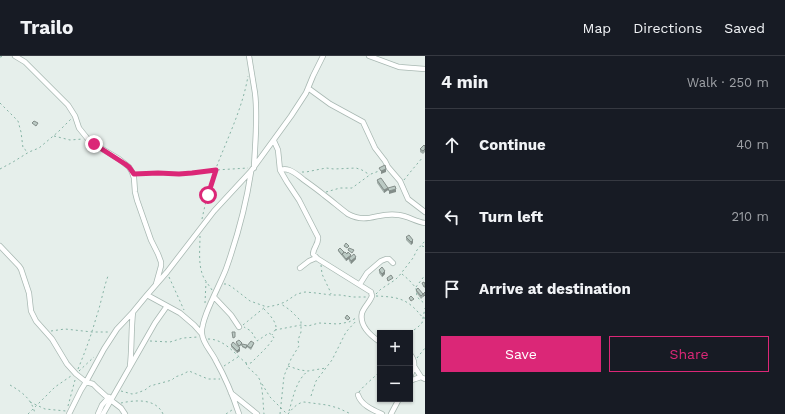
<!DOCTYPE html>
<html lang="en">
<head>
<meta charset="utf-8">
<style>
  :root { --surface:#171b24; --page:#242831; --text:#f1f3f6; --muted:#9ea1a6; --line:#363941; --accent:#db2777 }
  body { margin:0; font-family:"Work Sans",sans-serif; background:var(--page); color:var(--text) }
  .controls { position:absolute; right:12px; bottom:12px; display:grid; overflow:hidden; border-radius:0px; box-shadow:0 1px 3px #0004 }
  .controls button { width:36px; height:36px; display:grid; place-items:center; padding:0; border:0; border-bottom:1px solid var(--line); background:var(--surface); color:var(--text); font:20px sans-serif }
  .stop { position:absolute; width:12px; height:12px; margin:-9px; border:3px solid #db2777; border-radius:50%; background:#fff }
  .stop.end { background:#db2777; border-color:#fff; box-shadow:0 1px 4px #0008 }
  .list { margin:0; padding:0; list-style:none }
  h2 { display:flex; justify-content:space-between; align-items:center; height:52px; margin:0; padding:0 16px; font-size:17px }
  h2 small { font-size:13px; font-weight:400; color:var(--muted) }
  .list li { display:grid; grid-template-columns:26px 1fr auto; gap:12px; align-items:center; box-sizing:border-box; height:72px; padding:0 16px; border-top:1px solid var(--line) }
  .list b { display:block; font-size:15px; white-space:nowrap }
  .list em { font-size:13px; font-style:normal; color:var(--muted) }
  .actions { display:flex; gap:8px; padding:12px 16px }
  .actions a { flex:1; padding:9px 0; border:1px solid var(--accent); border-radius:0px; text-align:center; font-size:14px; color:var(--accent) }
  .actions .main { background:var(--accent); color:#fff }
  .icon { flex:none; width:22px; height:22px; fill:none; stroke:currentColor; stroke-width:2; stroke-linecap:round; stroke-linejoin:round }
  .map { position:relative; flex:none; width:425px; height:358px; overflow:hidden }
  header { display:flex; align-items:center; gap:24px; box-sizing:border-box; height:56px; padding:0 20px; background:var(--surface); border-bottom:1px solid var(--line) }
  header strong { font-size:19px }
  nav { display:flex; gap:22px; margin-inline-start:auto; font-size:14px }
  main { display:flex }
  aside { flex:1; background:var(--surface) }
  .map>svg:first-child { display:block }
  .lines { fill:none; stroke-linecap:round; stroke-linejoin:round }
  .minor-casing { stroke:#a8b8b2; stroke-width:6 }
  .path { stroke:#86b3a5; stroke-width:1; stroke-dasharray:2 3; stroke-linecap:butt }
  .minor { stroke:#fff; stroke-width:4.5 }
  .wall { fill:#a1aea9 }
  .shaded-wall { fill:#838d89 }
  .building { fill:#bbcac4; stroke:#838d89 }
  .route { stroke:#db2777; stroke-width:5 }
</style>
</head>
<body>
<header>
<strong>Trailo</strong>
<nav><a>Map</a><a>Directions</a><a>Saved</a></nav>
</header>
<main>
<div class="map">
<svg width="425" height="358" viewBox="0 0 425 358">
  <rect width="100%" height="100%" fill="#e6efeb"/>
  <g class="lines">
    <defs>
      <path id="minor" d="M15,0L25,6L68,49L75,60L79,72L87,82L94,88L119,103L129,111L132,116L134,122L135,136L137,144L151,184L158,198L161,206V210L156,228
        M249,0C251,12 253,25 255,37C258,62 255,87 254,112
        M369,0L399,11L425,13
        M308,32L330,48L363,66L375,92L385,105L388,111L400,125L408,143L425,156
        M274,85L278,94L280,114L287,126L299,144L318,181C319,188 313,192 313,198L318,203L371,236L372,240C370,246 364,251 362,257C359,270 371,280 380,286
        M280,114C284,113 286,113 289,114C295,116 300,121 304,124C311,129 318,134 324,139C332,145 340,152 348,158C369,169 378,155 399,159C408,160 416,166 425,167
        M0,190L19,210L21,213L29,237L31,255L36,265L52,283L67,308L76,318L86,326L93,328L97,332L108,342L121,352L125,358
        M300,212L309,205L316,202
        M360,228L367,217L381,205L386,203H389L393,207
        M147,239L180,257L194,269L202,278
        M214,241L231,259L239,271
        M410,298C417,307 414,311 410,321
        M130,310C132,292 131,274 133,256
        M414,310L421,321L425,323
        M410,325L415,323L421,321
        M231,337L257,358
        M358,339C361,349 373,354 382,358
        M69,358L81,334L86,326L104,293L117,273L133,256L147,239L167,216L214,155L251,115L291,60L306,37L313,20L323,0
        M98,358L102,349L109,341
        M103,358L155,267L167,250
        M239,358C233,340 225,321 216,305C212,296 203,288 202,278C200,264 220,229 226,213C237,182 246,149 251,116
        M391,358L399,343"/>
    </defs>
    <!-- minor casing -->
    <use href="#minor" class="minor-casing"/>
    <!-- path -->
    <path class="path" d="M0,1L4,0
      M0,47L18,65L21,76L23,92L28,96
      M54,80L70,84L83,83
      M0,113L13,106L29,96L39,92L58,76L71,63
      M302,116H306L326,112L334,113L356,112L362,114L370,119
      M138,118L193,117L216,114L248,112
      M404,124L412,114L423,101
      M326,136L340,132H352L371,118L379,115
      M202,163C206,144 211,125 218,107C229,79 243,50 248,20
      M200,180C200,193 198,208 203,220C205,225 209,229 212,234
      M422,190L425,191
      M321,209L322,218L330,235L331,238
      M402,218L409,224L416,232L417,241L425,248
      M169,221L184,254
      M224,228H227L232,231L250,245L267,251L277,249L285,246L297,238L305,236L316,237L331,239H340L353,241H366
      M416,231L425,219
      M376,238L381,233L395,224L399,220L413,202L417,194L425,185
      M376,240C400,241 408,243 423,262H425
      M205,247L206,226
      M264,253C268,257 277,266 276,273C275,274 273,277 272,279
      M243,269L265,251
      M275,274L301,269L308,270L319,267L338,268L349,266L356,262
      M51,275L65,273L92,276H110
      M410,277L418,271L422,267L425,252
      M208,283C224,283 234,297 246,307H251L267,291L274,282L272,279L269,277L257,285L251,275L244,271
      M150,285L170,286L183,282L198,281
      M417,302L425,292
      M246,307C248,314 254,315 258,321C263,326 263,350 264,358
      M224,310L238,301
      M288,310L300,314L308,315L326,312
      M78,313C85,296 91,280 96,262C101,248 103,234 108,220
      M79,315L94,301
      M262,328L270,341L287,358
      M10,329C22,336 32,343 35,358
      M121,335L132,338L137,337L145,334L150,330L172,324L175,321L181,319L189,315L208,323H220
      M359,336C364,329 374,322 380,315
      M311,340L316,325L332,304L346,276L357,264
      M30,346L45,353L66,355
      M121,347C135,344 156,342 163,358
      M68,350L75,324
      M289,355C293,342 296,324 308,315
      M28,358L55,331L71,320
      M226,358L232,354
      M280,358L284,320L291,303L299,290L298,284L301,276V265L290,254L281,248
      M288,358C292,353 297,347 304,346L327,349L338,352L351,358"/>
    <!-- minor -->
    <use href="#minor" class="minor"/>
  </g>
  <!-- wall -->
  <path class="wall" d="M425,90V96L423,98L420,96V93Z
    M377,124L388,134L384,137L377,127Z
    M406,181L413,187L411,189L406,184Z
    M338,194L344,196L356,203L351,208L349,205V203L346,205L338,195Z
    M379,214L385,218L382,221L379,217Z
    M416,234L423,238L425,236L424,241H423L421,243L416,236Z
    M236,286L242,288L247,290L254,288L251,294L247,291V290L246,293L242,291V289L239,291L236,287Z
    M231,289L240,295L237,297L231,291Z"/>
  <!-- shaded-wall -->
  <path class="shaded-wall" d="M386,113V116L381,118V115Z
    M388,132V134L384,137V134Z
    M396,133V136L389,138V135Z
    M413,184V187L411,189V186Z
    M351,199V202H349V203L346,205V203Z
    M356,201V203L351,208V205Z
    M385,215V218L382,221V218Z
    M240,292V295L237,297V295Z"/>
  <!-- building -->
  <path class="building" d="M34,65L38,67L36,70L32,67Z
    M424,89L425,90V93L423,95L420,93Z
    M385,109L386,113L381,115L379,112Z
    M381,122L388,132L384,134L377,124Z
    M395,130L396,133L389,135L388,132Z
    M409,179L413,184L411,186L406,181Z
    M346,187L349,190L347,192L344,190Z
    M340,192L344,196L342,198V199L338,194Z
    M349,192L354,194L352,197L348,194Z
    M345,196L347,198L348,196L351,199L346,203L342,198Z
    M354,198L356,201L351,205L349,202Z
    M382,211L385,215L382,218L379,214Z
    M391,219L393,222L388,225L387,222Z
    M424,226L425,228V231H424L422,227Z
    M418,232L423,238L421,240L416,234Z
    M425,236V239L424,240L423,238Z
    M411,240L414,243L411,245L409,242Z
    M347,259L350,262L348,264L345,262Z
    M232,276H235V281L233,282Z
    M239,284L242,287L239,290L236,286Z
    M251,285L254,287L251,292L247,290Z
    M233,286L240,292L237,295L231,289Z
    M242,288L247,289L246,292L242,290Z"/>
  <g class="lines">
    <!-- route -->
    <path class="route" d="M94,88L125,108L129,111L134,118L158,117L179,118L192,117L216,114L208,139"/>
  </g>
</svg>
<div class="controls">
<button>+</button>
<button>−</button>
</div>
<div class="stop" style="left:208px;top:139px"></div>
<div class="stop end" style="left:94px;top:88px"></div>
</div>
<aside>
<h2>4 min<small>Walk · 250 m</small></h2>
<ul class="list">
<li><svg class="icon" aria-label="ahead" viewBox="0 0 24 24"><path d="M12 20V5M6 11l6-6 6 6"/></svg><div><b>Continue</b></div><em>40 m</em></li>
<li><svg class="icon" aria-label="left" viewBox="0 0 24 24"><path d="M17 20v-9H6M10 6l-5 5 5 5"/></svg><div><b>Turn left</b></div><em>210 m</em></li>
<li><svg class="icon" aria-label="arrive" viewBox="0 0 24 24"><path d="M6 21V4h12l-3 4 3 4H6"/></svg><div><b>Arrive at destination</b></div></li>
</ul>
<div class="actions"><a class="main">Save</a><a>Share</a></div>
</aside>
</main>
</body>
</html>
